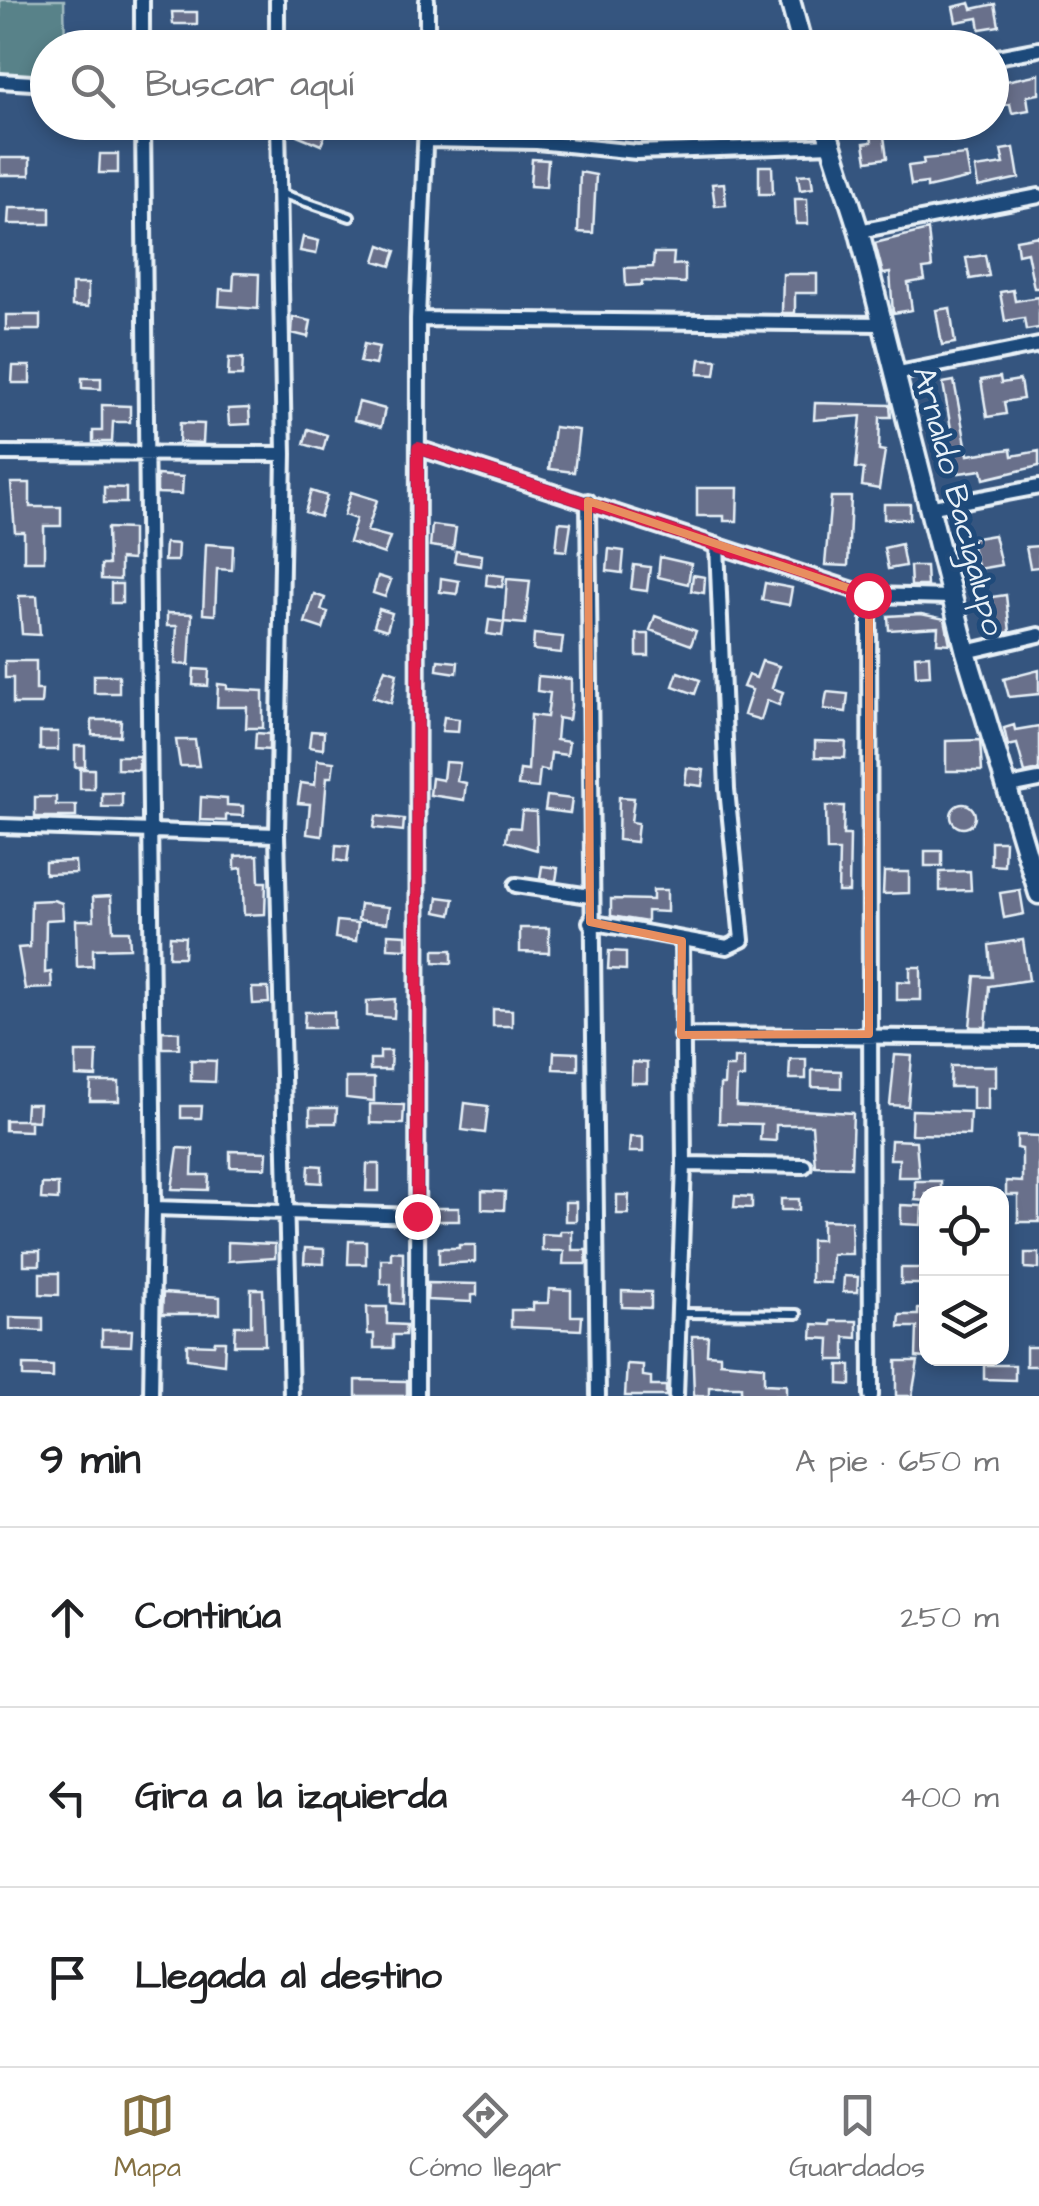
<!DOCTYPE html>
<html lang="es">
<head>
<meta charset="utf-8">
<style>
  :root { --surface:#fff; --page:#f2f2f2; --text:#202124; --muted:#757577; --line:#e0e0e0; --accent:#847042 }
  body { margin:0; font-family:"Architects Daughter",sans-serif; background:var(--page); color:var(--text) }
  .controls { position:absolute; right:30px; bottom:30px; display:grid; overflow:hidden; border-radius:20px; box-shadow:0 5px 15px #0003 }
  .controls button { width:90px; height:90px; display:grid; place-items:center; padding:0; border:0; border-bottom:2px solid var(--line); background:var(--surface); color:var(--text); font:50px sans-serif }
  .stop { position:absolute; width:30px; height:30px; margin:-22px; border:8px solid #e11d48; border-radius:50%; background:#fff }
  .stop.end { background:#e11d48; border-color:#fff; box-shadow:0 2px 10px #0008 }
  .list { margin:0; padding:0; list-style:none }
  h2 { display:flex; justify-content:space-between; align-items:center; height:130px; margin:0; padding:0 40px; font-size:42px }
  h2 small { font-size:32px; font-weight:400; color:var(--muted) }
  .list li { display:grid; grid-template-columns:65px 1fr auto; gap:30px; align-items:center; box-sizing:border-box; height:180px; padding:0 40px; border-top:2px solid var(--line) }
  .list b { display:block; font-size:38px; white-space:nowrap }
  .list em { font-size:32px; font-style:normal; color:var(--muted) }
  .icon { flex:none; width:55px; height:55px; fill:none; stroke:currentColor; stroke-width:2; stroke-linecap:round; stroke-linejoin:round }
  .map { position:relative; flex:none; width:1039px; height:1396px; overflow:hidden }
  .search { position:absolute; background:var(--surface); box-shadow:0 5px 15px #0003; left:30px; right:30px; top:30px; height:110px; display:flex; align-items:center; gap:25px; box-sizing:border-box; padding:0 35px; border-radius:55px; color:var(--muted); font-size:38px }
  .sheet { height:670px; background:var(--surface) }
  nav { display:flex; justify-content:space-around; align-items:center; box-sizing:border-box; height:140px; border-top:2px solid var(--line); background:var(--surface); font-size:28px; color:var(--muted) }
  nav a { display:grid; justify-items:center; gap:5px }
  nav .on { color:var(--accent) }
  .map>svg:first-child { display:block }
  .green { fill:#588289; stroke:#a0bac0; stroke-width:2.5 }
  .building { fill:#69708b; stroke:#e8f1f8; stroke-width:2.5 }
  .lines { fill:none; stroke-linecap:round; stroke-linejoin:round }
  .lane-casing { stroke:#e8f1f8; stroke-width:14 }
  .street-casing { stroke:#e8f1f8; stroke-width:20 }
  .secondary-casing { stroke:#e8f1f8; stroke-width:25 }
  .lane { stroke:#1f4a7a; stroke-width:6 }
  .street { stroke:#1f4a7a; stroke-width:12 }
  .secondary { stroke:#1f4a7a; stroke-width:18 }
  .route { stroke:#e11d48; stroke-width:12 }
  .marked { fill:none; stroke:#e88e5f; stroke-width:8; stroke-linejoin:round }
  .labels { text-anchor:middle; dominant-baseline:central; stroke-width:10; stroke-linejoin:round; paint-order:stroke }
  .street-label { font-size:32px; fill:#e8f1f8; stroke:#1f4a7a }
</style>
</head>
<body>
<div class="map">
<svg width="1039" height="1396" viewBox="0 0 1039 1396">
  <rect width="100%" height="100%" fill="#35557f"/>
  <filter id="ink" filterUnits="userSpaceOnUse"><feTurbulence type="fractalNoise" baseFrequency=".01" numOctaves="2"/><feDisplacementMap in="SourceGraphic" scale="20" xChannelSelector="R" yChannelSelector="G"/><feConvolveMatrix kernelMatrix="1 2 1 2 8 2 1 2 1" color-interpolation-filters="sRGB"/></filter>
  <g filter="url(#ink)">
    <!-- green -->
    <path class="green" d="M0,0H64L65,47L48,48L47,80L0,78Z"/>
    <!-- building -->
    <path class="building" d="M970,3L972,9L995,4L999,26L980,29L978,18L956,22L953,7Z
      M172,12H197V24H173Z
      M449,29H475V48H449Z
      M126,34V48H74V36Z
      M1039,74V94L1027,96L1029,110L1012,113L1010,104L992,107V84Z
      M869,122H882L887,158L867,161L864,143L872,142Z
      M301,124L325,135L321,145L297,135Z
      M1014,148L1019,178L978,187L975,168L1004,164L1001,150Z
      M100,154H118V173H99Z
      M966,155L970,178L927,188V183L911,185L908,166L924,164L923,159Z
      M0,158H30V175H0Z
      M532,159L548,160L546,187L530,186Z
      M759,166H772L773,194H759Z
      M580,172L596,175L593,233L578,232Z
      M811,174L813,188L800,190L798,175Z
      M724,183L726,205L715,206L712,184Z
      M795,199H807L808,224H796Z
      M9,208H50V224H8Z
      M928,230L932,268L923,269L925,280L908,283L912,310L893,313L890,273L883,274L875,243Z
      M1039,236V288H1034L1027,252L1018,254L1016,240Z
      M303,237L319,241L316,254L300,251Z
      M380,245L396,251L391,266L375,261Z
      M654,253H674L673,265L685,264V283L642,281V285L626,286L625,268L653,267Z
      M985,255L989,276L970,279L966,258Z
      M234,273L259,274L258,309L219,306L220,289L233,290Z
      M783,274H817V293H795V313H782Z
      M72,284H88V307L72,306Z
      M1013,290L1015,301L1039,297V328L1026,330L1024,318L1005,321L1000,292Z
      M950,308L955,343L942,345L936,310Z
      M6,315H40V330H6Z
      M293,317L311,321L308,337L292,333Z
      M364,344L379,347L375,365L360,362Z
      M229,358H243L242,376H228Z
      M700,359L717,360L715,375L698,374Z
      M13,366H30V383H12Z
      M1000,377L1001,383L1020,380L1023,399L1004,402L1006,414L987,417L981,380Z
      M82,378H101V389L82,388Z
      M954,381L968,455L1011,449L1012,456L1039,451V466L984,479L982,470L959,473L958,464L940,467L931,432L951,429L943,383Z
      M359,402L385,409L381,427L354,420Z
      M815,403L890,405L891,417H880L879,450L885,451L879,489L862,486L864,469L856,468L861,416L814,420Z
      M102,405L130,406V422H113L112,442H93V431H102Z
      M249,408L250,424L229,425L228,409Z
      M180,423L204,424L203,443L179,442Z
      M554,427L579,430L574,472L549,469Z
      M308,429L327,435L323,450L304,444Z
      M157,475L183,477L182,494L157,493Z
      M11,483H30V507H61V526H44V561H24V532H15Z
      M104,487L126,488V503H104Z
      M697,488H738L737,521H724V516H697Z
      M311,491L327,496L320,517L305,512Z
      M351,492L377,500L367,531L390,537L384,554L349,542L356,519L344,515Z
      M831,497H851L848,566L825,565Z
      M884,504H910V519H884Z
      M559,522L571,523L567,551L556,550Z
      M432,525L456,528L453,549L430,546Z
      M107,528L132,529V560L120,559V580L101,579V565H108Z
      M994,535L1001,565L978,569L970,539Z
      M165,543L178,544L177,561H164Z
      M206,544L233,546L232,570L217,569L215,615L203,614Z
      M901,544L905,566L888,569L884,548Z
      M1039,546V567L1030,568L1026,547Z
      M609,549L624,551L622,573L607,571Z
      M456,551L482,555L481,566L454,562Z
      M660,557L691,564L688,584L658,577Z
      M634,565L650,567L647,591L631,589Z
      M910,566H926L927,586H911Z
      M487,574L504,576L502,587L486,585Z
      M693,575L705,577L704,593L691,591Z
      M378,576L391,580L385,597L373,593Z
      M441,578L459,581L457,594L440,592Z
      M507,579L530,581L525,624L504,622Z
      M765,583L792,588L789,605L762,600Z
      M111,584H122V603H111Z
      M314,594L325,598L321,610L328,612L323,629L305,623Z
      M1006,595L1010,632L996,634L985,598Z
      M19,596H37L40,635L22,634Z
      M379,609L392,613L387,630L374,626Z
      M167,613L192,614L189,665L175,664L177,626H167Z
      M921,614L945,619L950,644L937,643L938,627L889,630L888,616Z
      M655,616L696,631L691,645L650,630Z
      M489,620L504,622L502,636L487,634Z
      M534,634L563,637L561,653L533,650Z
      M637,634H649V656H637Z
      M929,655L930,675L916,676L915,656Z
      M438,660L458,662L457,673L437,670Z
      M5,661H36V690H42L41,704H13V678H5Z
      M762,661L779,666L772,688L783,692L779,705L767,700L761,720L744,715L752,690L743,687L748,675L756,678Z
      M194,669L209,670L208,686L193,685Z
      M385,669L397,673L391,703L373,697Z
      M1039,670V694L1009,697L1004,679Z
      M678,672L700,680L695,694L673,686Z
      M94,675H119V693H94Z
      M538,676L571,679V706L569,720L558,718L556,740L569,742L567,755L551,753L549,771L540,769L538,788L518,786L520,770L528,771L531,715L547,717L550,693L537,691Z
      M218,684L227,685V689L263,691V728H246L247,707H217Z
      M827,692L848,694L846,712L824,709Z
      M444,717L459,719L458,732L442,731Z
      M92,720H121L120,736L92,735Z
      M1014,725L1015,730L1039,726V770L1025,773L1017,744L1008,746L1004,728Z
      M311,731L324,732L323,749L309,747Z
      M40,732H58V750H40Z
      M256,733L269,734V750L255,749Z
      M176,740H195L199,766H180Z
      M980,740L982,771H946V741Z
      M815,741L846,742L845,758L815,757Z
      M75,746H85V767H75Z
      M117,756H139V770L117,769Z
      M317,760L334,762L332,777H327L322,836L307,834L310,804L298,803L301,783L315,785Z
      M445,762L460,763L457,781L466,783L464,800L430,795L432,778L443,780Z
      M687,768L704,770L702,786L685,784Z
      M80,769H94V789H80Z
      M102,793H122V807H102Z
      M547,796L572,799L570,813L545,810Z
      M35,797H56V805H76V817H35Z
      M201,797L227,799V805L243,806V816L226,815V821L200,820Z
      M619,797L634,798L631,822L638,823L636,842L618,840Z
      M951 816a12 12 0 1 1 24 0a12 12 0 1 1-24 0Z
      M826,806H844L843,835H850L849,892H838L839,851H827Z
      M522,811L536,812L537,850L506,841L508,827L520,828Z
      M376,816L404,819L403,831L374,828Z
      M991,841H1005L1004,866L991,865Z
      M336,845L349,846L347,862L335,860Z
      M925,851H942V866H925Z
      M258,855L259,882H266L265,914L244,915L242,868L235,869V856Z
      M75,861L76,873L45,874V862Z
      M542,866L558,868L556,881L540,879Z
      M970,871L971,890L940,891V872Z
      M884,872H909V893L883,894Z
      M653,890H667V912L647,911V922L611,916V899L653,900Z
      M1020,890L1024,914L1004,918L1000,893Z
      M111,896L113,931H129L130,948L93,949V966L77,967L76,920H94L93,897Z
      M438,897L454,899L451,915L436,912Z
      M53,900L62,903L63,919L46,920L45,973L51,972L52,988L25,989L18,948L30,947L31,901Z
      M360,904L389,907L387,923L358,920Z
      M337,921L358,923L356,941L335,938Z
      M520,928H549V953L520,952Z
      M388,934L406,935V949L388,948Z
      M170,936L185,937L184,957H169Z
      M1023,940L1029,980L989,986L986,1027H970L975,976L992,977L989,945Z
      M434,950H452V963L434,962Z
      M609,951L626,952V970L608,969Z
      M910,967H921V1000H897V981L910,982Z
      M252,988H268L269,1003L253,1004Z
      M395,999L394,1018L367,1016V1001Z
      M493,1009L512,1010V1026H493Z
      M305,1012H334V1028H304Z
      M162,1031L179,1032V1048H162Z
      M380,1051H391L390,1070H370V1059H380Z
      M76,1052H97L96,1077L76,1076Z
      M554,1052L578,1053V1070L553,1069Z
      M895,1055L912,1056L908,1106L890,1105Z
      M734,1058H744V1078H737L736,1106L853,1113L851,1167L815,1166L812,1125H776V1141L760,1140L761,1124L719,1123L720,1085H724L725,1067H734Z
      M790,1059H806V1079H789Z
      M191,1060L216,1061L215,1082L191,1081Z
      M632,1062L647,1063V1083H631Z
      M951,1066H996V1087H988V1110L973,1109V1087H950Z
      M812,1070L841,1071V1088L812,1087Z
      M346,1078H374V1101L346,1098Z
      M91,1082H119V1101H90Z
      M465,1103L488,1106L485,1133L462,1130Z
      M26,1104H39L38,1121L25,1120Z
      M370,1104L404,1105L403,1124L370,1123Z
      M181,1106H202L201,1118H181Z
      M310,1108H337L336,1123H310Z
      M912,1110L970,1112L969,1135L911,1134Z
      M5,1120H30V1131L5,1130Z
      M1017,1135L1039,1136V1222H1018V1195H1006V1181L1022,1182V1149L1017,1148Z
      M630,1137H643V1152H629Z
      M891,1140L916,1141L919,1177H898L899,1159H890Z
      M178,1148L193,1149L192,1175H209L208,1190L172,1189Z
      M230,1151L267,1152L266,1168L230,1167Z
      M367,1164H379V1191H366Z
      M309,1165L322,1166V1183L308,1182Z
      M915,1181H941V1194H926V1201L915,1200Z
      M42,1184H58V1200L41,1199Z
      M482,1191L505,1192L504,1210L482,1209Z
      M617,1195H629L628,1214H617Z
      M735,1196L752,1197V1208L734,1207Z
      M781,1199H799V1210H781Z
      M565,1202H576V1221H565Z
      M901,1205L922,1206L921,1225L901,1224Z
      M435,1208H459V1221H435Z
      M822,1220L851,1221L852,1254H832L831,1283L811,1282V1240H822Z
      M560,1231H572V1250H586L587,1264H563L564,1251H542V1234L560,1235Z
      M349,1241H366V1264H348Z
      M228,1242L275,1244V1258L228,1261Z
      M459,1245H475V1262L439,1264V1248H459Z
      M305,1248L324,1249V1264L304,1263Z
      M24,1251H40V1265H24Z
      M391,1251L403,1252V1304L391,1303V1284H381V1259H391Z
      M1025,1253H1039V1269L1025,1268Z
      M901,1268H922V1284H901Z
      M40,1273H59V1295L40,1294Z
      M844,1276L858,1277L857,1292H843Z
      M428,1283L477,1284V1295H472V1302L427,1300Z
      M251,1289H263L265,1345H234L235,1326H251Z
      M549,1289L571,1290V1316H582L581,1330L511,1327V1310H533V1303H548Z
      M622,1291L651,1292V1308L622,1307Z
      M163,1293L220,1297V1314H162Z
      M367,1307H387V1324L406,1325L405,1335H393V1348H374V1334H368Z
      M918,1309H926V1358L916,1357L917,1327H899L900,1315H918Z
      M10,1317L43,1318V1331L10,1329Z
      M831,1321H857V1338L845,1337V1360H829L830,1339L812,1338L813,1324L831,1325Z
      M102,1330H132L131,1346L102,1345Z
      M692,1336H708L707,1354L720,1355V1362L764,1366V1384L786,1385V1396H741V1387H709V1396H694Z
      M215,1341H225L224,1364L187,1359V1344L214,1345Z
      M1026,1347H1039V1366H1026Z
      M896,1361H918L912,1396H896Z
      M627,1364L643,1365V1376L651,1377V1386H666V1396H625Z
      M23,1365L53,1366V1378L23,1377Z
      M839,1365H851V1385L839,1384Z
      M984,1365H1015V1380L984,1379Z
      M356,1380L407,1381V1396H356Z"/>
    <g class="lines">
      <defs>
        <path id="lane" d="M280,193L350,217
          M681,1313L797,1314"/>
        <path id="street" d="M142,0V48
          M277,0V48
          M427,48V0
          M992,58L1039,49
          M0,81L48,84
          M143,122L154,1208L151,1396
          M278,122L284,454L277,835L291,1396
          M426,140L537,142L637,152L831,145
          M859,231L1039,196
          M418,319L881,324
          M894,374L1039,345
          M418,448L869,595L951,597
          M0,453L284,454
          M588,501L598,1396
          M928,508L1039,487
          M869,595L871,1396
          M966,652L1039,635
          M1009,786L1039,780
          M0,826L277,835
          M516,885L590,896
          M590,922L727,947L742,940L727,789L717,545
          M681,1035L1039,1038
          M684,1164L804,1166
          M154,1208L417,1216
          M417,1396L418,319L426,122
          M676,1396L684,1164L682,941"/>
        <path id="secondary" d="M790,0L803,48
          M824,122L859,231L966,652L1039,894"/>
      </defs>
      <!-- lane casing -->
      <use href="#lane" class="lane-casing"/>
      <!-- street casing -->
      <use href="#street" class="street-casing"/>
      <!-- secondary casing -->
      <use href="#secondary" class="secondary-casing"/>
      <!-- lane -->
      <use href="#lane" class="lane"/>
      <!-- street -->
      <use href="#street" class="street"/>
      <!-- secondary -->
      <use href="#secondary" class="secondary"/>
    </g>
  </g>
  <g class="lines" filter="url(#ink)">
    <!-- route -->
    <path class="route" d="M417,1216L418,448L868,595"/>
  </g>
  <!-- marked area -->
  <path class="marked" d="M588,501L869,595V1034L681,1035L682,941L590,922Z"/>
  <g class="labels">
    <!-- street labels -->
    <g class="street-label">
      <text transform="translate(958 501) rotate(75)">Arnaldo Bacigalupo</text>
    </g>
  </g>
</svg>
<div class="controls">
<button><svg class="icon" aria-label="locate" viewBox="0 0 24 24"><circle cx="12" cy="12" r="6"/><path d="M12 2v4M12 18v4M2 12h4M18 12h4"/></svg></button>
<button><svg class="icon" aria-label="layers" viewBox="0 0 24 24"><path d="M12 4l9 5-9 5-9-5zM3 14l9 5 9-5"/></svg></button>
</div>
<div class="stop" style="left:868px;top:595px"></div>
<div class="stop end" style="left:417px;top:1216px"></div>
<div class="search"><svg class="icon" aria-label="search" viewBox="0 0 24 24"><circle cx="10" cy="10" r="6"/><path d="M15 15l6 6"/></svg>Buscar aquí</div>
</div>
<section class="sheet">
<h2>9 min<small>A pie · 650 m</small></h2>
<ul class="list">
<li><svg class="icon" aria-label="ahead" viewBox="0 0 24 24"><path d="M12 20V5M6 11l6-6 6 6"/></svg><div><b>Continúa</b></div><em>250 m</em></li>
<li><svg class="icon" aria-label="left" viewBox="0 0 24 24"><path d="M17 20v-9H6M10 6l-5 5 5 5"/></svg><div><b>Gira a la izquierda</b></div><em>400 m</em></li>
<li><svg class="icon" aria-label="arrive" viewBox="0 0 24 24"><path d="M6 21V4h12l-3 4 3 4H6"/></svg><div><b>Llegada al destino</b></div></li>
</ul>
</section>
<nav>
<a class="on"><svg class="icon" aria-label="map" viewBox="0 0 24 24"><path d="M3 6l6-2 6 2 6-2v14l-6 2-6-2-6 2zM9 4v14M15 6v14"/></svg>Mapa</a>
<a><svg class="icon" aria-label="directions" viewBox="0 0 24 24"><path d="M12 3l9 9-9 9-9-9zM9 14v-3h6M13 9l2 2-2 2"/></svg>Cómo llegar</a>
<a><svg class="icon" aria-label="saved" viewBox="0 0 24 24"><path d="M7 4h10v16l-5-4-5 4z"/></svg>Guardados</a>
</nav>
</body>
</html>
